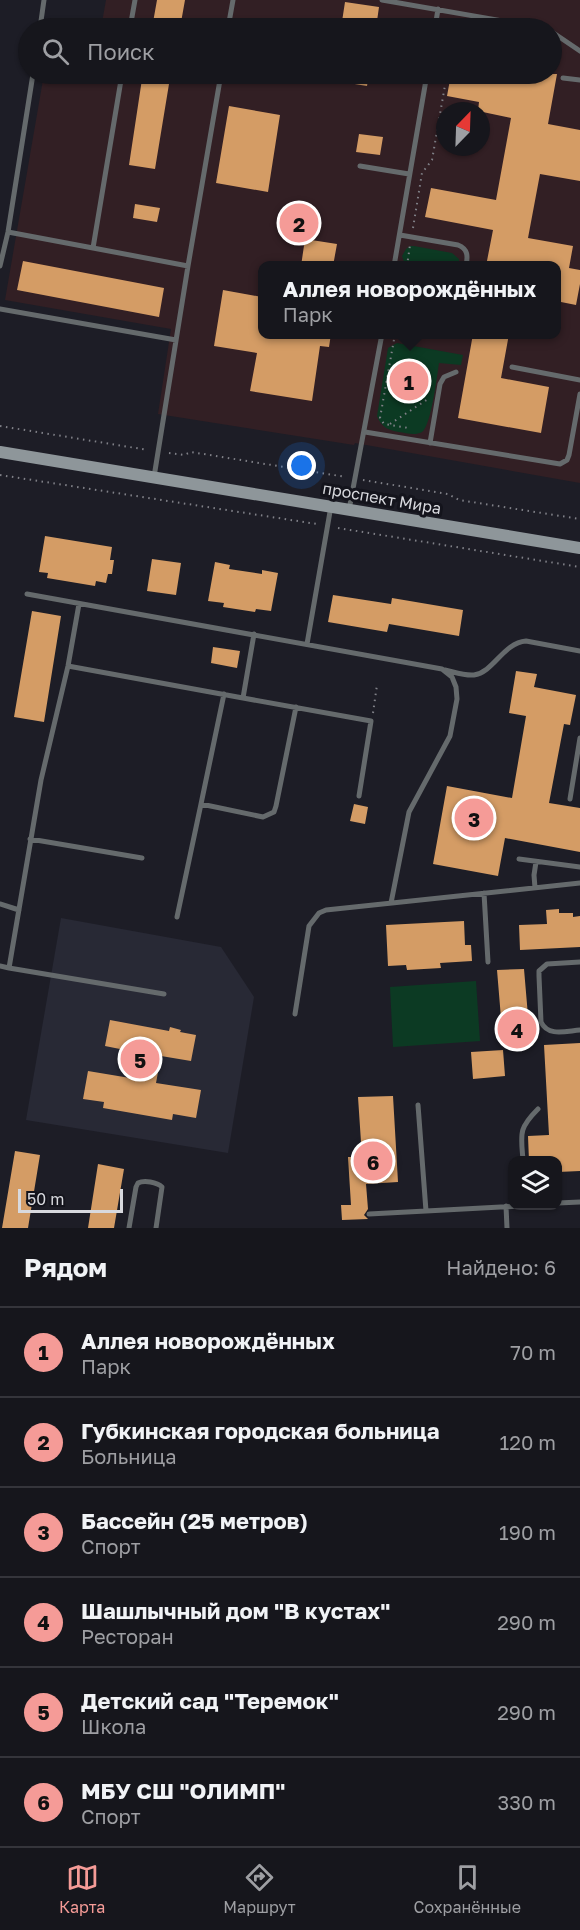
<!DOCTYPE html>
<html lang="ru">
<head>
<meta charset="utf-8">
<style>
  :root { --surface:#16161c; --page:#1f1f25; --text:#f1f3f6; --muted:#9e9fa3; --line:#35353b; --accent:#f59b97 }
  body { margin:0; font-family:"Golos Text",sans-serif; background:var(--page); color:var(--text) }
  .controls { position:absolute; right:18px; bottom:18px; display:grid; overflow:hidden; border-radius:12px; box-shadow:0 2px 4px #0004 }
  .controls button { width:54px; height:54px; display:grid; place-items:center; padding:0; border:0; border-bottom:2px solid var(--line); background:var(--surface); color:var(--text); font:30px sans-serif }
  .compass { position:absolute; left:436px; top:102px; width:54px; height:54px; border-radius:50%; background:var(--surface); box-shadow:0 2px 4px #0004; rotate:23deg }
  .scale { position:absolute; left:18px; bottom:15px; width:105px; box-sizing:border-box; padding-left:6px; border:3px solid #d8d9de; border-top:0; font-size:16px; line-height:21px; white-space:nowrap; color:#d8d9de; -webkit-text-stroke:4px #14141c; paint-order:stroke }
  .you { position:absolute; left:302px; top:466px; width:21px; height:21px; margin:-15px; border:4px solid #fff; border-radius:50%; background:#1a73e8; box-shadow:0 0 0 9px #1a73e833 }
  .badge { display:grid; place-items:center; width:39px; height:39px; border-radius:50%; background:var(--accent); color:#111; font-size:20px; font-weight:700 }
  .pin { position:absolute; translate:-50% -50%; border:3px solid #fff; box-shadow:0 2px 6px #0006 }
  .popup { position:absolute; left:258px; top:261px; width:303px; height:78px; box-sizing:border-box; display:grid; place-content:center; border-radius:12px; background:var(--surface); filter:drop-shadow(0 2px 4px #0005); font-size:20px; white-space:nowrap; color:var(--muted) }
  .popup b { font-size:22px; color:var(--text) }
  .popup::after { content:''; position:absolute; left:50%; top:100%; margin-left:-12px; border:12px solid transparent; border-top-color:var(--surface) }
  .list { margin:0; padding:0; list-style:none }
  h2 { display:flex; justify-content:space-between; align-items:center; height:78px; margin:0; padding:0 24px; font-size:26px }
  h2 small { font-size:20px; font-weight:400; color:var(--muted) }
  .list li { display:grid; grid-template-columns:39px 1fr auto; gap:18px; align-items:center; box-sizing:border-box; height:90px; padding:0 24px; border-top:2px solid var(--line) }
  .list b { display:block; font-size:22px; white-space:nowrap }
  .list p { margin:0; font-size:20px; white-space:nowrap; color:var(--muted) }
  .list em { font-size:20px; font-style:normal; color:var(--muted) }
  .icon { flex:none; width:33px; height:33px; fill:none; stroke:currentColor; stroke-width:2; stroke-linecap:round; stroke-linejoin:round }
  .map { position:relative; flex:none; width:580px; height:1228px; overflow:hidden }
  .search { position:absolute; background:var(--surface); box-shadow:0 2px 4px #0004; left:18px; right:18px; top:18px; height:66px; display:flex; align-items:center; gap:15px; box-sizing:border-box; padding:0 21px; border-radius:33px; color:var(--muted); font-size:22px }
  .sheet { height:618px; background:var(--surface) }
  nav { display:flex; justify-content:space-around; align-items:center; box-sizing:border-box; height:84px; border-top:2px solid var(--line); background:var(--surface); font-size:16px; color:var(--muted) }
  nav a { display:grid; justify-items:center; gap:3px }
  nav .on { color:var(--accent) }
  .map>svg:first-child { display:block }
  .built { fill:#282935 }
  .medical { fill:#321f24; fill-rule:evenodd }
  .green { fill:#0c3a23 }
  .building { fill:#d49c65 }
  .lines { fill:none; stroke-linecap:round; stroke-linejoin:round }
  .path { stroke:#808188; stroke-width:2; stroke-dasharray:1.5 4.5; stroke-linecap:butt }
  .lane { stroke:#656a6c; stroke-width:5 }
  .secondary { stroke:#8e969a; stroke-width:12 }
  .labels { text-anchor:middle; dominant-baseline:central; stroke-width:6; stroke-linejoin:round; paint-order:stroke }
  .street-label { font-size:16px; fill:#d8d9de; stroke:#14141c }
</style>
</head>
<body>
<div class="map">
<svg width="580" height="1228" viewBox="0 0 580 1228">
  <rect width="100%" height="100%" fill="#1d1d26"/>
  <!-- built -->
  <path class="built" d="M61,918L221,947L254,997L228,1153L26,1120Z"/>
  <!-- medical -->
  <path class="medical" d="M106,0H580V483L355,443L354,445L158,414L171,329L5,300L44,74H552V28H101ZM445,111H481V147H445ZM262,266H556V334H262Z"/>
  <!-- green -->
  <path class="green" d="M410,246H414L452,253L459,259V265H405L402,256L406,249Z
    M397,343L463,355L461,365L439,363C437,376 431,426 422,432C415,436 406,433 399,432C388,430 381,427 377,416L388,348Z
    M476,981L480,1041L393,1047L390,987Z"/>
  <!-- building -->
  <path class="building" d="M157,0H185L180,28H152Z
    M345,2L379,7L376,28H341Z
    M330,74H369L367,86L330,80Z
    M451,74H557L548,124L580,130V181L540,174L528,238L573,246L569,268L580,270V284L576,305L556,301V266H486L493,230L425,217L431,188L496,200L511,118L478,111L479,102L447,96Z
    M142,79L169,84L155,169L129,165Z
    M229,106L280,115L268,192L216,183Z
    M359,134L383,137L380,155L356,152Z
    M135,204L160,208L157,222L133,218Z
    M305,239L337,244L333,266H301Z
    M23,261L164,288L159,317L17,290Z
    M223,290L262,297V334H331L329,347L320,346L312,401L250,391L257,353L214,346Z
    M473,334H509L501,378L549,387L541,433L458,418Z
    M45,536L112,547L110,560H114L112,574H108L106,583L96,581L95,586L47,578L48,573L39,572Z
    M152,559L181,563L176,595L147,591Z
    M215,562L230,565L229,569L262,574V570L278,573L271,611L256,609L255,612L223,607L224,603L208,601Z
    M333,595L391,604L392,598L463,610L459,636L389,624L387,632L328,622Z
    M32,611L61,616L44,722L14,717Z
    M213,647L240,651L237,668L211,663Z
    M516,671L537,674L534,687L576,695L570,725L564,724L549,803L580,808V852L505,838L498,876L433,864L447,786L512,798L526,716L509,713Z
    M354,804L368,807L365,824L350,821Z
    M559,909V913H573V917L580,916V947L520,950L519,925L547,924L546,910Z
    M464,921L465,945H471L472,961L440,963L441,968L407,970L406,965L388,966L386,925Z
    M524,969L530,1039L500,1041L499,1018H501L497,970Z
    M110,1020L169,1031L170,1027L181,1030L180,1032L196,1035L191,1061L161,1056L156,1083L201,1090L196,1118L173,1114L172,1120L103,1108L104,1102L83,1099L88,1071L130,1078L135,1052L105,1046Z
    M580,1043V1171L558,1172V1161H529L528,1136L549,1135L544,1045Z
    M503,1050L505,1076L473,1079L471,1052Z
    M393,1096L398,1182L366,1184L368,1209L364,1215L368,1219L342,1220L341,1205H351L348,1157H362L358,1097Z
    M15,1151L40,1155L28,1228H2Z
    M98,1164L124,1169L114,1228H88Z"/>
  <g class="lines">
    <!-- path -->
    <path class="path" d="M454,28H461
      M413,228L422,173L432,160L447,74
      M407,266L410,245
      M395,334L380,418L384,424L409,428
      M390,424L428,399
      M0,426L148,450
      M169,453L184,455L191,452L346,477
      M0,475L317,524
      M363,480L448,494L459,500L580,519
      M338,528L580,567
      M373,713L377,685"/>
    <!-- lane -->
    <path class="lane" d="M382,0L543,28
      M40,28L44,0
      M130,28L135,0
      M228,28L233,0
      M435,28L438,9
      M552,32L580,51
      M122,74L93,248L188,266L154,477
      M563,78L580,80
      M360,166L409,174
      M8,232L93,248
      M400,235L458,245C468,249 468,256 466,266
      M0,266L8,232L33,74
      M188,266L221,74
      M394,266L427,74
      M0,309L176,340
      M512,367L580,380
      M365,432L560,464L567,460L569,455L580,394
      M430,443L440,384L444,377L456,372
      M349,510L382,334
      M27,594L442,669L452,677L456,687L457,699L450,736L409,812L391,903
      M254,634L243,698L371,721L359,796
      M307,644L331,506
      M68,666L243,698
      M445,670C454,672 465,676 474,675C494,672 503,643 526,641L580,651
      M570,799L580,738
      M201,804L224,694
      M30,839L142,858
      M519,859L580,867
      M535,888L534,875L536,862
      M484,893L488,962
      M0,904L19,910
      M177,917L201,804L263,817L274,812L276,806L296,707
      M580,962L547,964L539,971V976L541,1022C548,1037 566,1031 580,1030
      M0,966L9,968L41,780L68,666L79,604
      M9,968L164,994
      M295,1014L309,926L319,913L326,910L580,883
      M418,1105L426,1211L520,1206
      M523,1160C521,1134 518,1129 538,1109
      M558,1203L580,1202
      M506,1206L507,1228
      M369,1214L426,1211
      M129,1228L136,1187L138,1183C144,1180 157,1182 162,1187L156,1228"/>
    <!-- secondary -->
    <path class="secondary" d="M0,452L580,548"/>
  </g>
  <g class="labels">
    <!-- street labels -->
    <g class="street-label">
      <text transform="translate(382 498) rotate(10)">проспект Мира</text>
    </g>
  </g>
</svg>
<div class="controls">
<button><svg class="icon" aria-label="layers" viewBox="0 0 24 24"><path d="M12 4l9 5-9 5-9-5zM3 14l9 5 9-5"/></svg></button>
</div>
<svg class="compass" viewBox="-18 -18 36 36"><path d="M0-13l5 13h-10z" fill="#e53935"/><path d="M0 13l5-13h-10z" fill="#9e9fa3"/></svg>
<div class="scale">50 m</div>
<div class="you"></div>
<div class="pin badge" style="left:409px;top:381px">1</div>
<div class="popup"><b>Аллея новорождённых</b>Парк</div>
<div class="pin badge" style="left:299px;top:223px">2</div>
<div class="pin badge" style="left:474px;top:818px">3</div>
<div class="pin badge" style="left:517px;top:1029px">4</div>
<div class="pin badge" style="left:140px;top:1059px">5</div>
<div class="pin badge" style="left:373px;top:1161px">6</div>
<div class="search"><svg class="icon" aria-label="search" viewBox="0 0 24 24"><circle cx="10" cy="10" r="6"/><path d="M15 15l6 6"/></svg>Поиск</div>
</div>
<section class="sheet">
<h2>Рядом<small>Найдено: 6</small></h2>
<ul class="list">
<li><span class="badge">1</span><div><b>Аллея новорождённых</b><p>Парк</p></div><em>70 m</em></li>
<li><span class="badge">2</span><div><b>Губкинская городская больница</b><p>Больница</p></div><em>120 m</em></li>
<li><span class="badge">3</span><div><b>Бассейн (25 метров)</b><p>Спорт</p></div><em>190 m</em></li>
<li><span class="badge">4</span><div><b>Шашлычный дом &quot;В кустах&quot;</b><p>Ресторан</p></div><em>290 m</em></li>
<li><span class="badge">5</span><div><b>Детский сад &quot;Теремок&quot;</b><p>Школа</p></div><em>290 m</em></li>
<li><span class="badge">6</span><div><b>МБУ СШ &quot;ОЛИМП&quot;</b><p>Спорт</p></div><em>330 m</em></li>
</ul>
</section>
<nav>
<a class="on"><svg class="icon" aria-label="map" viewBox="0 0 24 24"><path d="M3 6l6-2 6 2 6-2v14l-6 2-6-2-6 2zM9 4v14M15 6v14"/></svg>Карта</a>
<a><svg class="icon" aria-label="directions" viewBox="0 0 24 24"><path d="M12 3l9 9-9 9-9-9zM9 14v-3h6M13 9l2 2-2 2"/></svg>Маршрут</a>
<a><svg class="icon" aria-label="saved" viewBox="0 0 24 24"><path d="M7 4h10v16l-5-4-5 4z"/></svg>Сохранённые</a>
</nav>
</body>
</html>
